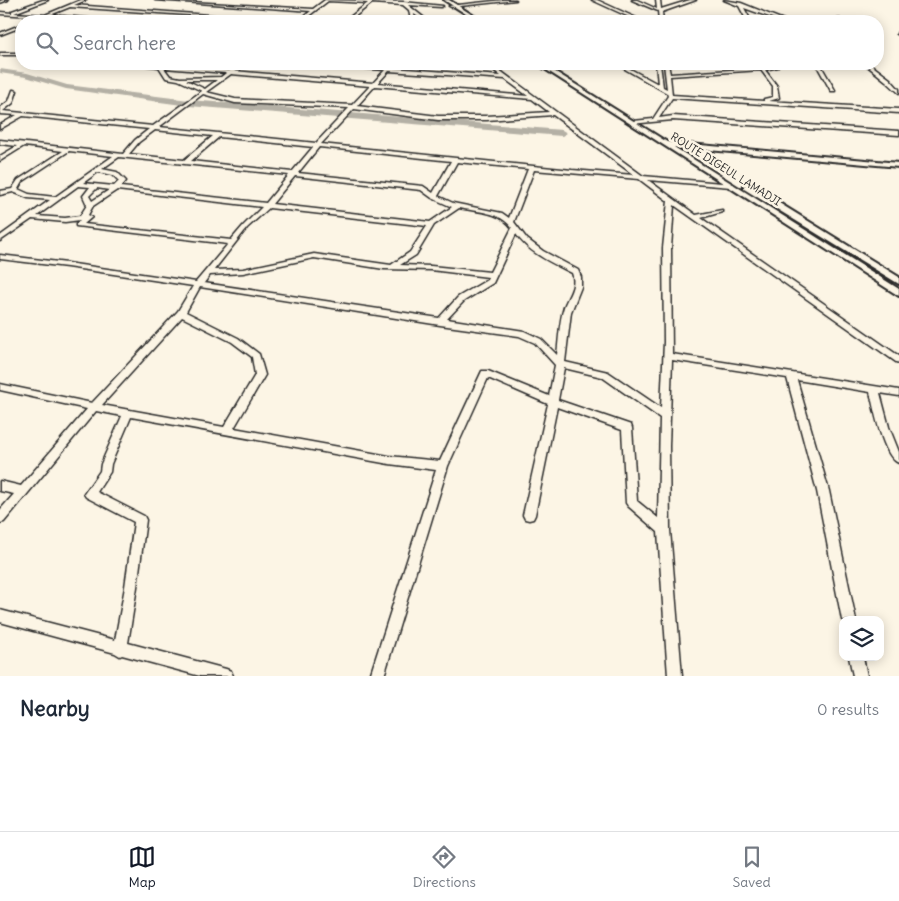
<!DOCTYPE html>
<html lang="en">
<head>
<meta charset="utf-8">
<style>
  :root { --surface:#fff; --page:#f6f6f7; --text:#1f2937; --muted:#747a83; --line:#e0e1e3; --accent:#111827 }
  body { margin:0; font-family:Delius,sans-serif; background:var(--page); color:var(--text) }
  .controls { position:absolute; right:15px; bottom:15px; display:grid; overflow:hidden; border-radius:10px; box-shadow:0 2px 12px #0003 }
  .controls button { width:45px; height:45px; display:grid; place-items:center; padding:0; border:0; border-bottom:1px solid var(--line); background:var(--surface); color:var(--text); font:25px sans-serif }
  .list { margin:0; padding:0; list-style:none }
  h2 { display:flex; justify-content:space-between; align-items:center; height:65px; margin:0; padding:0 20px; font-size:21px }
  h2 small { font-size:16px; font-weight:400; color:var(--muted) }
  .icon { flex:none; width:28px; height:28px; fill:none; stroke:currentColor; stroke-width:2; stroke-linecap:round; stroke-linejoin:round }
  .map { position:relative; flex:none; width:899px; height:676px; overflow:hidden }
  .search { position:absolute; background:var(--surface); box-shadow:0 2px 12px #0003; left:15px; right:15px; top:15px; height:55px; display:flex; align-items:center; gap:12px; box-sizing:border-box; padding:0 18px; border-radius:20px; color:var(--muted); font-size:19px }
  .sheet { height:155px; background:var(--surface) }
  nav { display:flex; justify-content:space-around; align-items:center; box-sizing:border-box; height:70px; border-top:1px solid var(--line); background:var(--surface); font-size:14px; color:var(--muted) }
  nav a { display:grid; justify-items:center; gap:2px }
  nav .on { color:var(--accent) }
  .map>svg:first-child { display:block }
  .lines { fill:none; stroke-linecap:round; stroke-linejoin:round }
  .river { fill:#b4b0a5; fill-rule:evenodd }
  .minor-casing { stroke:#2b2b2b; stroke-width:3 }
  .major-casing { stroke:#2b2b2b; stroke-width:4 }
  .minor { fill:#fcf5e5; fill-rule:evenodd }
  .major { fill:#fcf5e5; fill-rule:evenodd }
  .labels { text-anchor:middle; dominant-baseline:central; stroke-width:5; stroke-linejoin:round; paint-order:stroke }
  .far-street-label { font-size:11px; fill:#2b2b2b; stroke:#fcf5e5 }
</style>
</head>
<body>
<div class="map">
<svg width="899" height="676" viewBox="0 0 899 676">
  <rect width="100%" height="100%" fill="#fcf5e5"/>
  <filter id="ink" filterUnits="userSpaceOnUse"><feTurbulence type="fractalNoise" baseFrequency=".02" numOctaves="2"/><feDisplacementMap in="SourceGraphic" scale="10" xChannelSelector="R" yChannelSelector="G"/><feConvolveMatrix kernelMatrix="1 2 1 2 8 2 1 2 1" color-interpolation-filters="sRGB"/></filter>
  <g filter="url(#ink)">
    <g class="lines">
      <!-- river -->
      <path class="river" d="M0,69L27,73L67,85L189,100L562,130L567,133L562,136L189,106L66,89L26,77L0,73Z"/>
      <defs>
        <path id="minor" d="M3,0H8L0,3V1Z
          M43,0H48L14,13L45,15L81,0H86L74,5L290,21H275L70,7L50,15L120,21H105L0,14V12L12,13V11Z
          M155,0L313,9L325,0L403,2L443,6L441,7L408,5L428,21H424L414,14L415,21H411L409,10L403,5L372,3L349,21H345L368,3L328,1L302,21H298L311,11Z
          M503,0H516L451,7L449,6Z
          M592,0H597L643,21H638Z
          M632,0H637L657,9L656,0H660L661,9L690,0H696L662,12L663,21H659L658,11Z
          M724,0L741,3L786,21H781L744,8L751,21H747L739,6Z
          M840,19L841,21H821L823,20Z
          M20,25H21V27L0,35V33Z
          M898,32H899V35L897,34Z
          M0,53H21V55H0Z
          M132,64H147L210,69L209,67L230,64L212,69L229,71L238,64H243L234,71L373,83L385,70L317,65L315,64H332L387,68L391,64H395L392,68L501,76L486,64H491L643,176L733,184L734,185L731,187L648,180L696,215L722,210V212L701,218L899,356V363L896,362L674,205L671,248L672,354L899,390V396L880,393L889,427L899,452V463C883,458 874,408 870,392L797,380L829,491L856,620H842L817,491L787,378L672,360L669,446L670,530L682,676H668L658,532L628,506L626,503L622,430L557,407L535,515L533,519L529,520L525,519L523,515L548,404L488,378L448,466L384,676H370L436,470L389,464L131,417L111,464L110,472L97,492L144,516L146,520L137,587L128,643L226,669L231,671L233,676H200L122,655L120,656L115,653L0,622V610L115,640L125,587L134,522L86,497L84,494L100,471L101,464L122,416L96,411L4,522L0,523V510L14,494L0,491V481L21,486L87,409L0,390V384L92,403L178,311L193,286L67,267L0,259V255L67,263L196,282L228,244L76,226V224L80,220L65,222L32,219L0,241V236L50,200L28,198L13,192L0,195V191L12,189L18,180L63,151L24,146L0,161V156L17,146L0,144V140L123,154L135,140L149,129L23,116L0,129V125L17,115L0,114V108L9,101L13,90L17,91L13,103L3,111L153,126L202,91L178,80L166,78L159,67ZM164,68L226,73L221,77L180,78L170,76ZM389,71L505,79L528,96L378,83ZM231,74L370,86L352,105L235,99L206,92ZM186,80H217L205,89ZM375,86L532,99L549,112L487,116H438L357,106ZM203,94L235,103L349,108L316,143L159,127ZM354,109L438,120H487L553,115L634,175L572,170L321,144ZM155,130L213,136L184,160L129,154L139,142ZM219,137L313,147L292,172L191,161ZM319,147L451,161L433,193L423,186L298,173ZM69,151L113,156L55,197L29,194L18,189L22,182ZM119,157L289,175L266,203L121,187L126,181L117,172L102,169ZM457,162L528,169L509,218L502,213L453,203L438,196ZM534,170L639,179L668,201L663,248L664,342L661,408L608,372L565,362L571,312L581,287V277L578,270L543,251L527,239L514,222ZM98,172L113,175L119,181L114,186L83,183ZM295,176L421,190L432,198L452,207L430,222L272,204ZM78,186L90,187L83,196L87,205L80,216L65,218L37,216ZM97,188L109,190L92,201L89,196ZM117,190L262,207L243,226L231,240L84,224L92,217L88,215L93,206ZM269,208L427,226L410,252L391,265L314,254L243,269L214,270L247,228ZM459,208C477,212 500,211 512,228L490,272L431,266L400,265L416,255L434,225ZM516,234C529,253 552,263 572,273C577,286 568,296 564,307C559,322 559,340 557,355L541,339L524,331L447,319L464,301L493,283ZM314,258L384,269L431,270L488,277L487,280L458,297L439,318L204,283L210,275L243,273ZM200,287L440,325L519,336L535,343L555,365L549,396L488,371H482L440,461L389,456L234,428L265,375L259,354L238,338L186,312ZM182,317L232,342L252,357L255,375L224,427L102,405ZM564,368L602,377L660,418L658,518L637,501L632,428L631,425L558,400Z
          M616,64H621L658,84L656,64H660L663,87L667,89L664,64H668L670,74L762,68L772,66L770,64L778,65V67L765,70L777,86L779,98L769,101L899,109V113L672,98L659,118L673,116L899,131V135L673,120L631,124L630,123L633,121L653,119L668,96L667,93ZM761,70L773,86V97L764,99V101L672,95L670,76Z
          M816,64H820L835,90V91H831Z
          M865,64H870L890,79L899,89V93L886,81Z
          M849,657H863L867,676H853Z"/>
        <path id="major" d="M444,0H449L482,21H477Z
          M537,64H543L667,142L899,163V167L674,147L899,289V296Z
          M744,185H750L899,277V284L744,189Z"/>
      </defs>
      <!-- minor casing -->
      <use href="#minor" class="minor-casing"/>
      <!-- major casing -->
      <use href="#major" class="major-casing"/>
      <!-- minor -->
      <use href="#minor" class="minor"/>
      <!-- major -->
      <use href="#major" class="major"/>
    </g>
  </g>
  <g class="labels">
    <!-- far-street labels -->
    <g class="far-street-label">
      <text transform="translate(726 169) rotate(32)">ROUTE DIGEUL LAMADJI</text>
    </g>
  </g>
</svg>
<div class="controls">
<button><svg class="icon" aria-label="layers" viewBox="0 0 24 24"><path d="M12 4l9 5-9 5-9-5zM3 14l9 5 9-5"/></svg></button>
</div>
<div class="search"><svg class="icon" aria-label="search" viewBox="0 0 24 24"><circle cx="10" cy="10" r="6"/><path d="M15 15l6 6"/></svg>Search here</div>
</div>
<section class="sheet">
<h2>Nearby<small>0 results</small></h2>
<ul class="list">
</ul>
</section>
<nav>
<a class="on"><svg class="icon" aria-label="map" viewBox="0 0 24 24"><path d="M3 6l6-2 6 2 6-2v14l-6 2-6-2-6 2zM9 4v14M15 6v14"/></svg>Map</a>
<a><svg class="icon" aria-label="directions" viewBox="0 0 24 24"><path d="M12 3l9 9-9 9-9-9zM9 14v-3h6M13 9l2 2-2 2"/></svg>Directions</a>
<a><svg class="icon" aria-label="saved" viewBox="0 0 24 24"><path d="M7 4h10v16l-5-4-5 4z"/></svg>Saved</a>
</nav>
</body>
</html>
